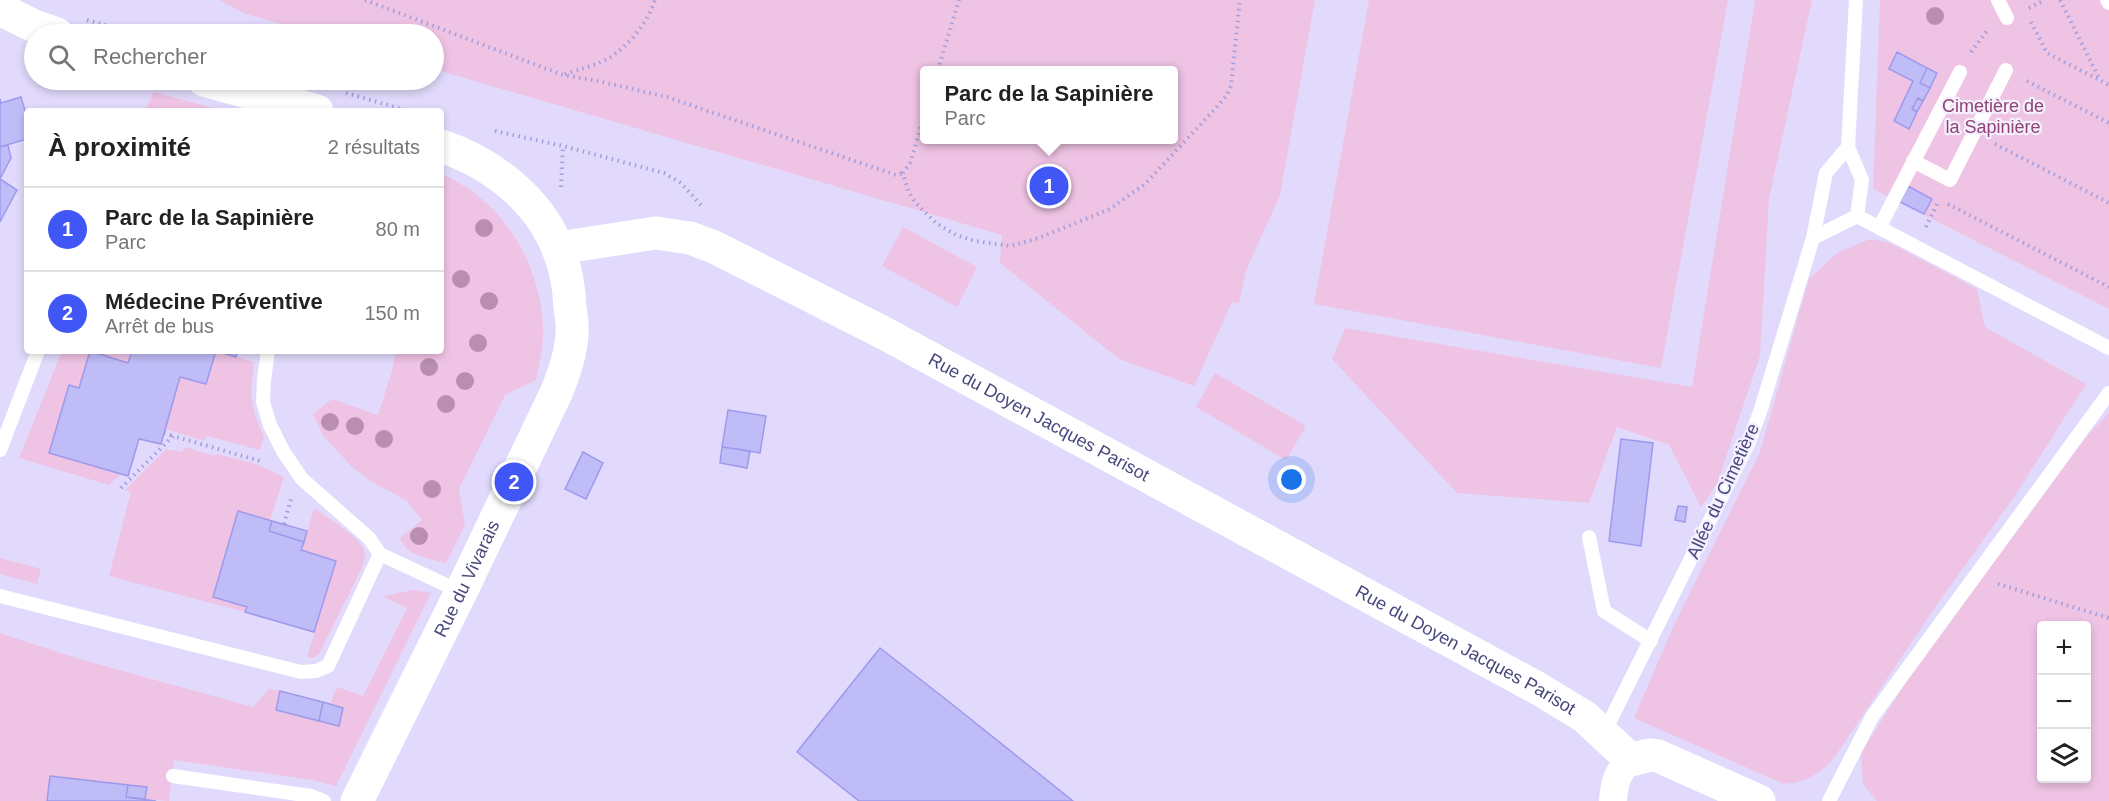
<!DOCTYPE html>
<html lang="fr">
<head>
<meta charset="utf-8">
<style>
  :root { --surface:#fff; --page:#f6f6f6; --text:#222; --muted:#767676; --line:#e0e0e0; --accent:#4056f5 }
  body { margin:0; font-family:Helvetica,sans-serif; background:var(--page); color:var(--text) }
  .controls { position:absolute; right:18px; bottom:18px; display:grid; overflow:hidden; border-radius:6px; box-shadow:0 3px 9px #0003 }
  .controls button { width:54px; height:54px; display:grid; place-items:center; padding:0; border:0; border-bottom:2px solid var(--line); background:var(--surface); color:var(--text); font:30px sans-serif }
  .you { position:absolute; left:1292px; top:480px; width:21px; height:21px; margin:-15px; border:4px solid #fff; border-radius:50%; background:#1a73e8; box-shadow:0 0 0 9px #1a73e833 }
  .badge { display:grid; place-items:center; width:39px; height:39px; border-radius:50%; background:var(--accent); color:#fff; font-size:20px; font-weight:700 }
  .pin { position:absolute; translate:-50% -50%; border:3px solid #fff; box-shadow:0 2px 6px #0006 }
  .popup { position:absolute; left:920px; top:66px; width:258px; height:78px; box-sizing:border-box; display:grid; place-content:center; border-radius:6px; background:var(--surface); filter:drop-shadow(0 2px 4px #0005); font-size:20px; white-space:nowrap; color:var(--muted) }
  .popup b { font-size:22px; color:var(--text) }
  .popup::after { content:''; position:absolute; left:50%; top:100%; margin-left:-12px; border:12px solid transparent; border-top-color:var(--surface) }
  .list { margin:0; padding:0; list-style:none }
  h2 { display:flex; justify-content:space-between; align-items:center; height:78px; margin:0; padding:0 24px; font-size:26px }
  h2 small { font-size:20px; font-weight:400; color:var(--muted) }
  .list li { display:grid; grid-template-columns:39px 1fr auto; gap:18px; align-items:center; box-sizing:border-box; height:84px; padding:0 24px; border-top:2px solid var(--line) }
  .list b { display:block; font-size:22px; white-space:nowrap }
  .list p { margin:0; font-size:20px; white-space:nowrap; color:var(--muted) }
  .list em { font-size:20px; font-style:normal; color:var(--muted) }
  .icon { flex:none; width:33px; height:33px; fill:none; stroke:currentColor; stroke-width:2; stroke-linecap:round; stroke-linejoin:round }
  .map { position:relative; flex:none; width:2109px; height:801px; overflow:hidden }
  .search { position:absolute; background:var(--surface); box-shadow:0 3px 9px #0003; left:24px; top:24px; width:420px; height:66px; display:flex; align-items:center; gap:15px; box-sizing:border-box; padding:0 21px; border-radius:33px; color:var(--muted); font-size:22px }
  .panel { position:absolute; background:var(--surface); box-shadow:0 3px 9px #0003; left:24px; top:108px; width:420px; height:246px; border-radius:6px }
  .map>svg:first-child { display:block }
  .residential { fill:#e2dafc; fill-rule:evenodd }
  .green { fill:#efc3e4; fill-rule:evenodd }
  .building { fill:#bfbcf7; stroke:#9d9aec; stroke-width:1.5 }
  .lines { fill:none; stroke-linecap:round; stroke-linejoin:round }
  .path { stroke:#a09edd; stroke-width:4; stroke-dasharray:1.5 4.5; stroke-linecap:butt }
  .lane { stroke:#fff; stroke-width:14 }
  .street { stroke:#fff; stroke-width:28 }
  .secondary { stroke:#fff; stroke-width:33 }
  .tree { fill:#ba8db3 }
  .labels { text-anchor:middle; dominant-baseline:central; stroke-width:4.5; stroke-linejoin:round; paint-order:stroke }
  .park-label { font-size:18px; fill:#904374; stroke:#f4f0ff }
  .street-label { font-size:18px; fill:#48487c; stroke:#f4f0ff }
</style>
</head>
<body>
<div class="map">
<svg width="2109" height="801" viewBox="0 0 2109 801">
  <rect width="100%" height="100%" fill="#ede7ff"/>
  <!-- residential -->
  <path class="residential" d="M0,0H2109V801H0ZM34,34H434V80H34ZM924,70H1174V140H924ZM27,111H441V351H27ZM2042,626H2086V778H2042Z"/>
  <!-- green -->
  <path class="green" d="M219,0H1315L1280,195L1246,271L1239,304L1232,302L1194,386L1119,359L1000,263L1002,235L434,69V34H317L246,14ZM924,70H1174V140H924Z
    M1369,0H1728L1661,368L1314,304Z
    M1755,0H1812L1769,199L1760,356L1717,484L1701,507L1669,445L1617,427L1589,503L1457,493L1332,359L1345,328L1692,387Z
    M1880,0H2109V309L1873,189Z
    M154,92L224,111H145Z
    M441,174C502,199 539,261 543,325C544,344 540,362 536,380L505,395L459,489L465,525L446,563C428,558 407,557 400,538L422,520L407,501L371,481L352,467L323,436L313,414L332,399L378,415L392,371L396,351H441Z
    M903,227L977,267L957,307L882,266Z
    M1870,239L1890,243L1977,289L1985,327L2086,384L2014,497L1933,610L1832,761C1817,775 1806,782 1784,784L1634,718L1674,625L1760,452L1809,279L1837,253Z
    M62,351H132L128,363L90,352L79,387L69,385L121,474L109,485L19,458Z
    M216,351L254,362L251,394L255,415L264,437L260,450L207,436L204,441L165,429L180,377L206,384Z
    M1215,373L1306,426L1286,460L1196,407Z
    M2109,413V801H1877L1863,784L1861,753L1911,674L2087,436ZM2042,626H2086V778H2042Z
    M185,447L215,456L217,454L256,464L284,477L270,520L238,511L213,597L247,607L245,612L109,576L131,492L125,490L166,449L182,452Z
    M314,508C327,518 363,538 365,553C366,558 363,564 362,568L319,654L313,658L307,657L336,561L302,550Z
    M0,558L41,569L37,584L0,574Z
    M413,590L431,593L336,786L312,780L174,760L169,801L145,799L147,787L51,776L47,801H0V633L79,659L253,707L269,689L280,691L276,710L338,726L343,708L330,704L337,687L363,696L407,608L382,596Z"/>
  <!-- building -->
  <path class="building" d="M1897,52L1927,68L1920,83L1930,88L1923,101L1918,98L1912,109L1917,112L1909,129L1894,121L1913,81L1889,69Z
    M1927,68L1937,73L1930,88L1920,83Z
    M21,97L27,117V139L0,147V99L1,103Z
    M1918,98L1923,101L1917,112L1912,109Z
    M8,145L11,158L0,179L17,190L0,222V147Z
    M1908,186L1932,199L1924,214L1900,202Z
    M90,351L128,363L132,351H238L236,357L216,351L206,384L180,377L161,444L139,439L128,476L49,453L69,385L79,388Z
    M728,410L766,416L760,453L722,447Z
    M1621,439L1653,443L1641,546L1609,541Z
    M722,447L750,451L747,468L720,463Z
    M583,452L603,463L586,499L565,489Z
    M1678,506L1687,507L1685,522L1675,520Z
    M238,511L272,521L269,531L304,542L301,550L336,561L314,632L245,612L247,607L213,597Z
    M272,521L307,531L304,542L269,531Z
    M880,648L948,701L1073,801H859L797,752Z
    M280,691L323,702L319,721L276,710Z
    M323,702L343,708L339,726L319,721Z
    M50,776L128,785L126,797L156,801H47Z
    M128,785L147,787L145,799L126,797Z"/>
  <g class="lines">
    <!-- path -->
    <path class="path" d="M365,0L563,75L598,81L667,97L896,175L903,173
      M2060,0L2100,80
      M2029,8L2045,0
      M87,20L138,34
      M2031,22L2047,53L2109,85
      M1971,52L1988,29
      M938,70L959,0
      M565,74C580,69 595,66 609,58C629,46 648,22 655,0
      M2027,81L2109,123
      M346,93L409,111
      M924,116L910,163L903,173L908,191L915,202L936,223L956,235L975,241L1011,246L1039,238L1110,209L1145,184L1215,109L1227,95L1231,86L1240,0
      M495,131L563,146L664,173L681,183L701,205
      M1995,144L2109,203
      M561,187L563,146
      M1948,204L2109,287
      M1926,227L1938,202
      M164,433L173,436
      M121,488L173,436L260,461
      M284,524L291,499
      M1998,584L2109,618"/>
    <!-- lane -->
    <path class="lane" d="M1998,0L2007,18
      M2107,0L2109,3
      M1848,147L1826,173L1813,238L1857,216L1862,180L1848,147L1856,0
      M1913,161L1950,180L2006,70
      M1857,216L2109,348
      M1879,228L1960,72
      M268,351L264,380L263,402L270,425L283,451L302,479L369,538L380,554L461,592
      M0,450L38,351
      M1589,537L1604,611L1651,641
      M0,596L301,672L316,671L328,666L380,554
      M1604,733L1748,444L1760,412L1813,238
      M173,776L311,796L324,801
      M1829,801L1872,717L2109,393"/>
    <!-- street -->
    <path class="street" d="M1613,801C1614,784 1617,771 1631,760"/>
    <!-- secondary -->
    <g class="secondary">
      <path d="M0,9L32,25L57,34"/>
      <path d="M204,80L317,111"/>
      <path id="s1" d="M558,248L656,233L690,238L714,247L882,332L1539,689L1585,717L1631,760L1649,755L1658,756L1759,801"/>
      <path id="s2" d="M357,801L461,592L557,391C564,373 571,354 572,334C573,325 571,316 570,307C569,287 566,267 558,249C539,199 490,162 441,146"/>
    </g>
  </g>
  <!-- trees -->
  <g class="tree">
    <circle cx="1935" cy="16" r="9"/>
    <circle cx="484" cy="228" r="9"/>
    <circle cx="461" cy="279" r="9"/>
    <circle cx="489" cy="301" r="9"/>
    <circle cx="478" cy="343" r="9"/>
    <circle cx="429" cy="367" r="9"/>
    <circle cx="465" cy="381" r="9"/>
    <circle cx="446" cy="404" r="9"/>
    <circle cx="330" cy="422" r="9"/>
    <circle cx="355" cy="426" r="9"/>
    <circle cx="384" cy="439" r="9"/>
    <circle cx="432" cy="489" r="9"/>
    <circle cx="419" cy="536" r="9"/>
  </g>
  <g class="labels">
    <!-- park labels -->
    <g class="park-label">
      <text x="1993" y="106">Cimetière de<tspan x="1993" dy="21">la Sapinière</tspan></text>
    </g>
    <!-- street labels -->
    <g class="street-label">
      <text stroke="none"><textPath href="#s1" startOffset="526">Rue du Doyen Jacques Parisot</textPath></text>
      <text transform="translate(1723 491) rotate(-65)">Allée du Cimetière</text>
      <text stroke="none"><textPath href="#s2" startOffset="248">Rue du Vivarais</textPath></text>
      <text stroke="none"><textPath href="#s1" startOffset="1012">Rue du Doyen Jacques Parisot</textPath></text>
    </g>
  </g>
</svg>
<div class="controls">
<button>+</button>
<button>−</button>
<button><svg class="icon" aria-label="layers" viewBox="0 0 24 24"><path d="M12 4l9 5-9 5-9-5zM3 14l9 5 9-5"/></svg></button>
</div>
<div class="you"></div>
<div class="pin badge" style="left:1049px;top:186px">1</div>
<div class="popup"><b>Parc de la Sapinière</b>Parc</div>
<div class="pin badge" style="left:514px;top:482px">2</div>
<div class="search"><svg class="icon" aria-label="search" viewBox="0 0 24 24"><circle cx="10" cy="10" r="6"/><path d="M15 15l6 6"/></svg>Rechercher</div>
<section class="panel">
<h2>À proximité<small>2 résultats</small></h2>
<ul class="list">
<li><span class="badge">1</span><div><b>Parc de la Sapinière</b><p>Parc</p></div><em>80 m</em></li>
<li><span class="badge">2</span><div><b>Médecine Préventive</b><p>Arrêt de bus</p></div><em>150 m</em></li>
</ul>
</section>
</div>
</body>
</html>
